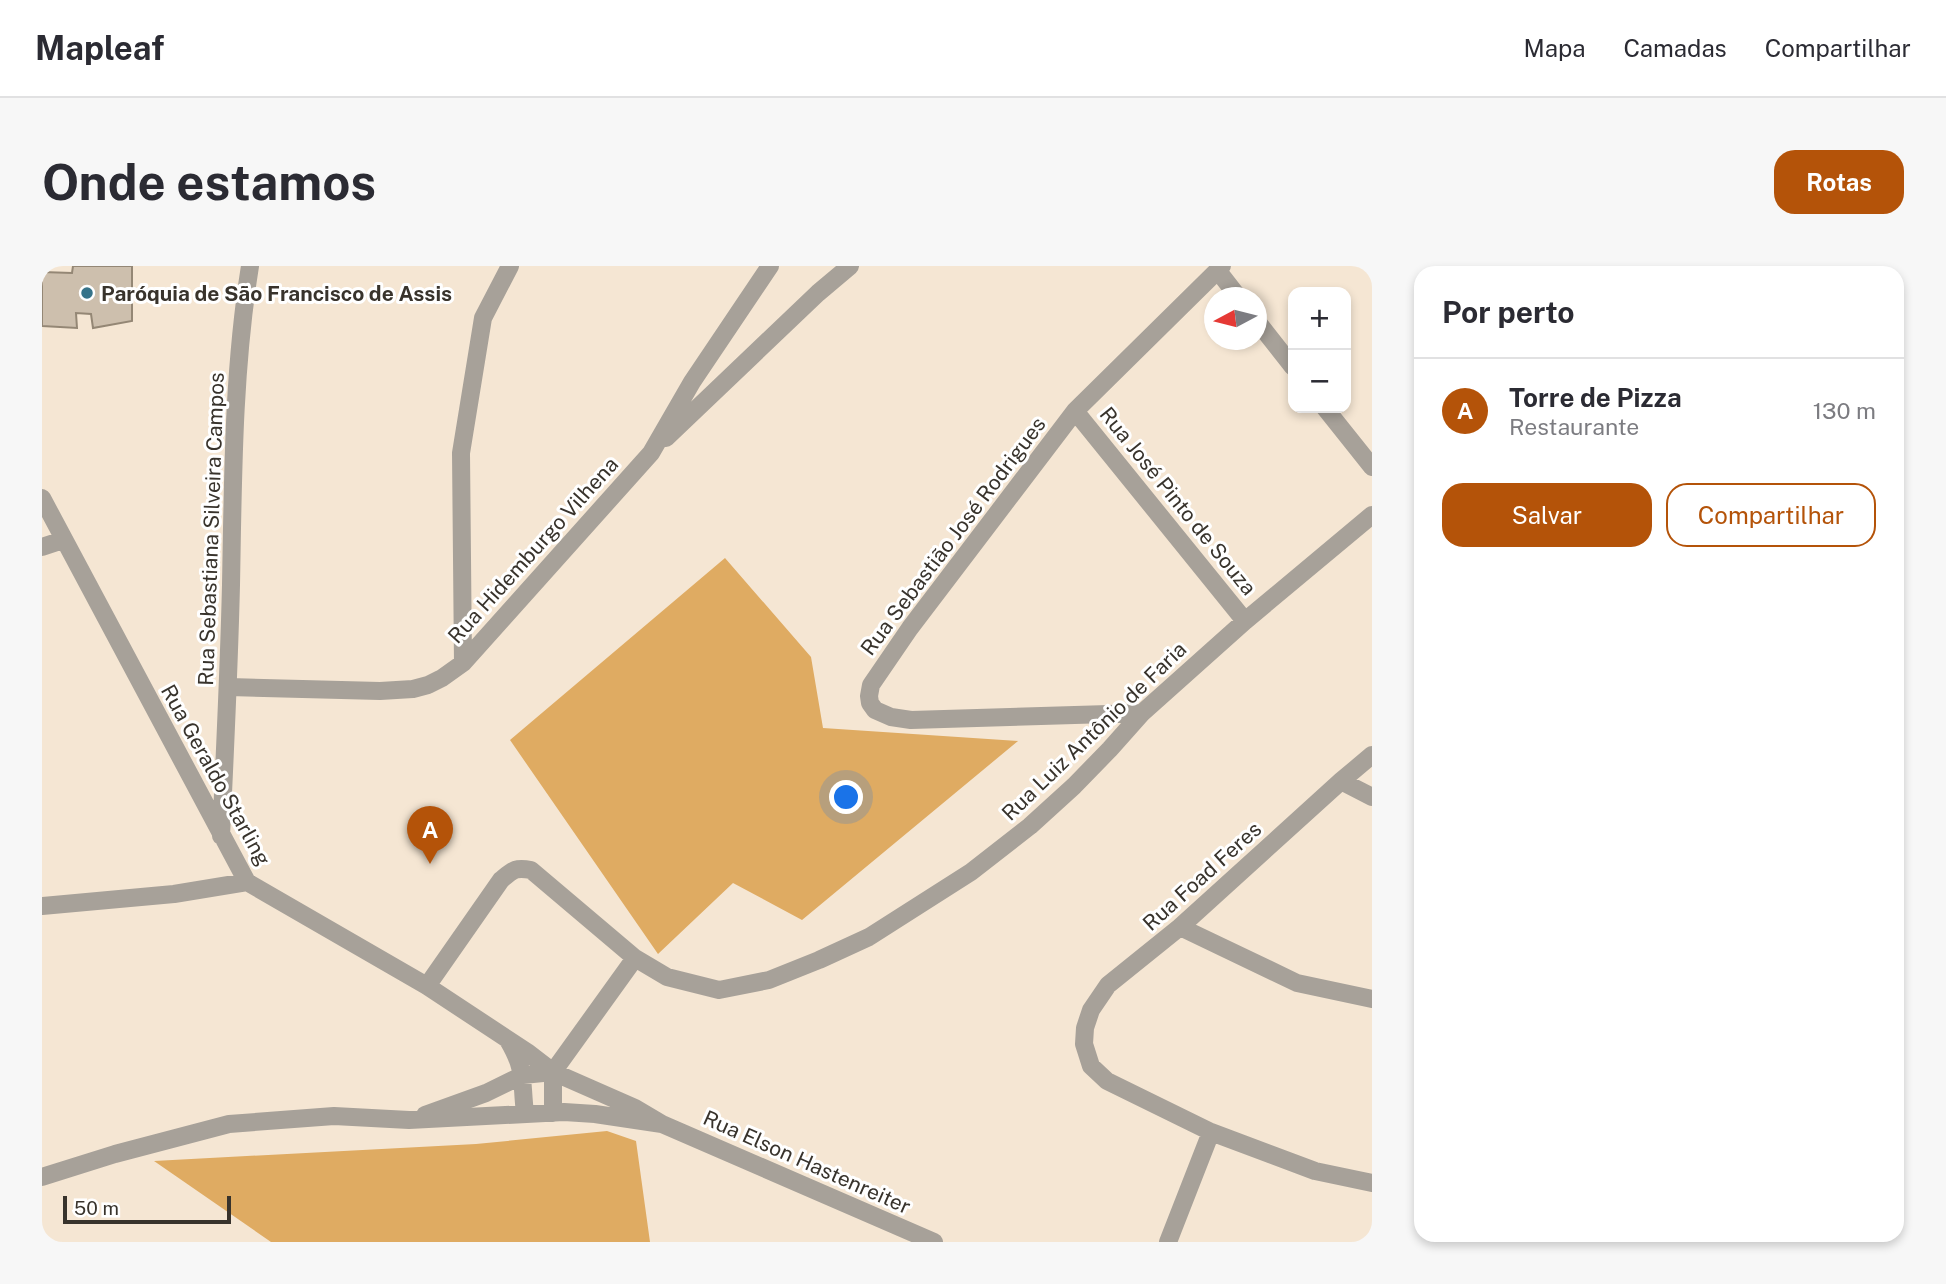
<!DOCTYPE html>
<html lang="pt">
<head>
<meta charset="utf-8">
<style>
  :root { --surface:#fff; --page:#f7f7f7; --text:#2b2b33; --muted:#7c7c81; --line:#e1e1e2; --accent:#b45309 }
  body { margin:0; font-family:"Public Sans",sans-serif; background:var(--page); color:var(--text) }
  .controls { position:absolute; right:21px; top:21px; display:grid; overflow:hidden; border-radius:14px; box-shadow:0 4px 10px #0003 }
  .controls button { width:63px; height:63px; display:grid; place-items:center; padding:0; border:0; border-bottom:2px solid var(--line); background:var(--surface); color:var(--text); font:35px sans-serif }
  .compass { position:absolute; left:1162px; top:21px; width:63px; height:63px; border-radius:50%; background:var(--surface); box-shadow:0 4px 10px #0003; rotate:263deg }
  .scale { position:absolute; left:21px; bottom:18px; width:168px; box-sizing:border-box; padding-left:7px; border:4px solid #38332c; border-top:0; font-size:19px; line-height:24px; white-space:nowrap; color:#38332c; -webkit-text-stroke:5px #fff; paint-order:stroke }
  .you { position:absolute; left:805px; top:532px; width:24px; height:24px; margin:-18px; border:5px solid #fff; border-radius:50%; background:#1a73e8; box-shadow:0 0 0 10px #1a73e833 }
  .badge { display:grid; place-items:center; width:46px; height:46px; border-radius:50%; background:var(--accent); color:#fff; font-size:23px; font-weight:700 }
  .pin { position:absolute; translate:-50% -58px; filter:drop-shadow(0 2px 4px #0008) }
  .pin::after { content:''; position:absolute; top:37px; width:24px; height:21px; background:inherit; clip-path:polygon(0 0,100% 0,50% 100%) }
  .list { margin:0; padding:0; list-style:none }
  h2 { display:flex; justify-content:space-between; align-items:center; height:91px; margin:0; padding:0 28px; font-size:30px }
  h2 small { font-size:23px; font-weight:400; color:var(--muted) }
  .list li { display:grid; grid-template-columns:46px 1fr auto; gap:21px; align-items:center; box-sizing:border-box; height:105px; padding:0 28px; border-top:2px solid var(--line) }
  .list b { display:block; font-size:26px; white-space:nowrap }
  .list p { margin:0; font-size:23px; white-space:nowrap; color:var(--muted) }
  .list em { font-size:23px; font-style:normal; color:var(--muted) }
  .actions { display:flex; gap:14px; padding:21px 28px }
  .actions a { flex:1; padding:16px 0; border:2px solid var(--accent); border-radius:21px; text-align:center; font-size:24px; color:var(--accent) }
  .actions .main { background:var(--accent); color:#fff }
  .map { position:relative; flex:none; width:1330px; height:976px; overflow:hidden; border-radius:21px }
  header { display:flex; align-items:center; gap:42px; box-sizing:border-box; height:98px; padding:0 35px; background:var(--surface); border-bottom:2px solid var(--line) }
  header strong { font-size:33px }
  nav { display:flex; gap:38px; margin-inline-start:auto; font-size:24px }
  .intro { display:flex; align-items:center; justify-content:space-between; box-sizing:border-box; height:168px; padding:0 42px }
  h1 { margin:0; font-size:49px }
  .button { padding:18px 32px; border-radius:21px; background:var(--accent); color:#fff; font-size:24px; font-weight:700 }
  main { display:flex; gap:42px; padding:0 42px }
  aside { flex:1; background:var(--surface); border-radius:21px; box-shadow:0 4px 10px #0003 }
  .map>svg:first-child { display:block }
  .forest { fill:#dfab62 }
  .building { fill:#cdbfad; stroke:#948775; stroke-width:2 }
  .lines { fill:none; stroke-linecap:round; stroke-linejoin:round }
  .minor { stroke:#a7a199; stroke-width:18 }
  .poi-dot { fill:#367389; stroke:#fff; stroke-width:2.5 }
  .labels { text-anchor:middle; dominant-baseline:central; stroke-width:6; stroke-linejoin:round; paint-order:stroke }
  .poi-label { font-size:21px; font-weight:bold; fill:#38332c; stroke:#fff; text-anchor:start }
  .street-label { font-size:21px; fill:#38332c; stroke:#fff }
</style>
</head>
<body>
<header>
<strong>Mapleaf</strong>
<nav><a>Mapa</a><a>Camadas</a><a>Compartilhar</a></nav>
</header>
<div class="intro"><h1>Onde estamos</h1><a class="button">Rotas</a></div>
<main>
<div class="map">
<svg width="1330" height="976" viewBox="0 0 1330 976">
  <rect width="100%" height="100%" fill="#f5e6d3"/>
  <!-- forest -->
  <path class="forest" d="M683,292L769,391L781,462L976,475L760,654L691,617L616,688L468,474Z
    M565,865L594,875L608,976H229L112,895L434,878Z"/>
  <!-- building -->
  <path class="building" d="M31,0H90V55L51,62L49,48L34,47L35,62L0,60V6L30,7Z"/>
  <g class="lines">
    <!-- minor -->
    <path class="minor" d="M1176,5L1197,32
      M1214,54L1251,101
      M1283,142L1330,201
      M1033,145L1203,355
      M624,172L776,27L808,0
      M0,232L205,616L385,720L485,786L511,806
      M0,281L21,274
      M421,397L419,187L441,52L468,0
      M187,421L338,425L371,423L386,419L400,412L421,397L609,187L650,116L728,0
      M1100,447L869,454L849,451L833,444L828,437L827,430L829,419L868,362L1033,145L1180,0
      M1330,489L1299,515L1138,661L1066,719L1049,744L1043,762L1042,778L1049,800L1065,815L1169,866L1273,905L1330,917
      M1299,515L1330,531
      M179,570C183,486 187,403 189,319C191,212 191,106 208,0
      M0,640L132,628L205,616
      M1138,661L1255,717L1330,733
      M385,720L459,614C471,604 473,601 489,604L593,692L625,711L677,724L727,714L777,694L827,671L929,606L988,560L1032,520L1068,483L1100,447L1203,355L1330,249
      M466,774C484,804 479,815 483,847
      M511,806L593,692
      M511,806V847
      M383,849L444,827L481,809L511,806L593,842L620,858L892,976
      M0,911L73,888L187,858L292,850L367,854L522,846L553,848L620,858
      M1126,976L1169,866"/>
  </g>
  <!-- markers -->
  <circle class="poi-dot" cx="45" cy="27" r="7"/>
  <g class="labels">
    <!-- poi labels -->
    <g class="poi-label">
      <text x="59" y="27">Paróquia de São Francisco de Assis</text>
    </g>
    <!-- street labels -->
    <g class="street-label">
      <text transform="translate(1136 235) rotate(51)">Rua José Pinto de Souza</text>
      <text transform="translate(169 263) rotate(-88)">Rua Sebastiana Silveira Campos</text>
      <text transform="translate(911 270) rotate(-53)">Rua Sebastião José Rodrigues</text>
      <text transform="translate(491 284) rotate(-48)">Rua Hidemburgo Vilhena</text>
      <text transform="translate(1052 465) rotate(-44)">Rua Luiz Antônio de Faria</text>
      <text transform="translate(174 509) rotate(61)">Rua Geraldo Starling</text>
      <text transform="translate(1160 610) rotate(-42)">Rua Foad Feres</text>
      <text transform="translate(765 896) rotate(24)">Rua Elson Hastenreiter</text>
    </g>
  </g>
</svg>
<div class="controls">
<button>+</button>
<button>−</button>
</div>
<svg class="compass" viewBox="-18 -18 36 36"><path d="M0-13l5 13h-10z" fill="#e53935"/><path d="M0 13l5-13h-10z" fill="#7c7c81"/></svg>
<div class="scale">50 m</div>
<div class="you"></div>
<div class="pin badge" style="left:388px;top:598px">A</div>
</div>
<aside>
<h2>Por perto<small></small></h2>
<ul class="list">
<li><span class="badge">A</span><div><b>Torre de Pizza</b><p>Restaurante</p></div><em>130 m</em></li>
</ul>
<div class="actions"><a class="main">Salvar</a><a>Compartilhar</a></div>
</aside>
</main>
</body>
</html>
